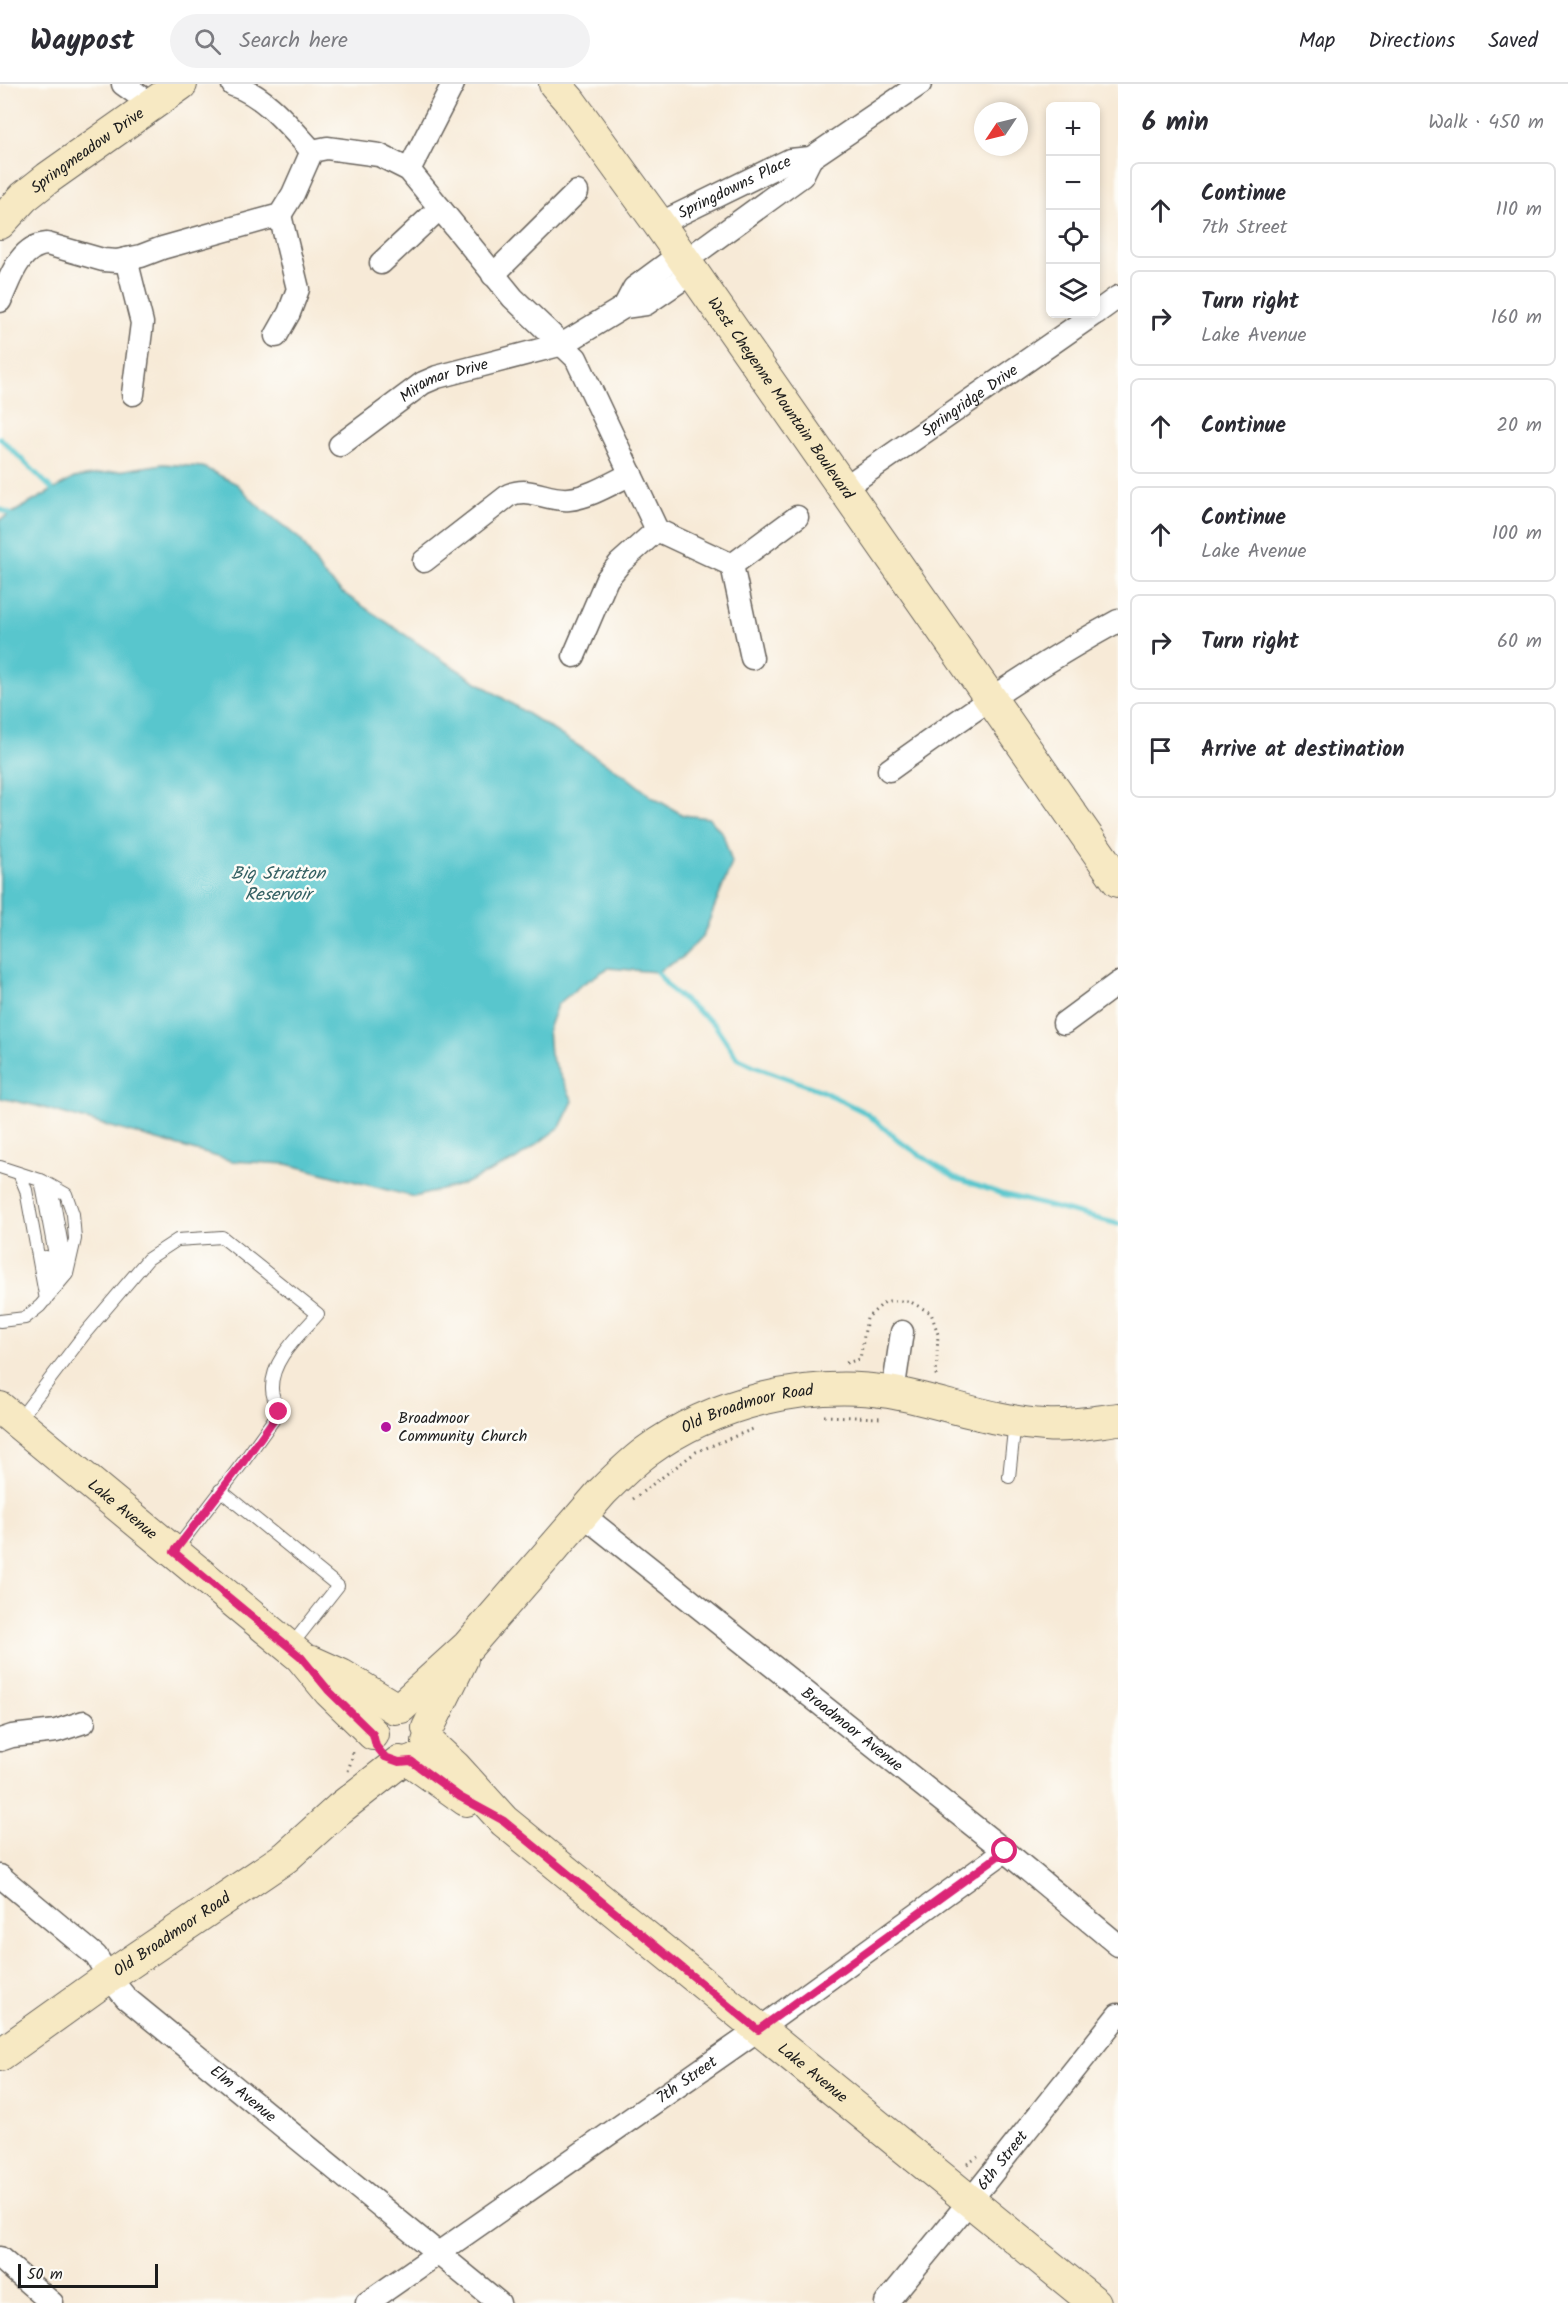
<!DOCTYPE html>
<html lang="en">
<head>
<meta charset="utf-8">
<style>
  :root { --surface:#fff; --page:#f2f2f3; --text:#2b2b33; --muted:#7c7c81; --line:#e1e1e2 }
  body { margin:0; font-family:Kalam,sans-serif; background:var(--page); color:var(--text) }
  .controls { position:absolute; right:18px; top:18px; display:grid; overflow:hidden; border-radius:9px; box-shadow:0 3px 9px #0003 }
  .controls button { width:54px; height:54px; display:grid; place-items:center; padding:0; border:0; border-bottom:2px solid var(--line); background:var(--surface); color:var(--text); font:30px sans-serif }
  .compass { position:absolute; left:974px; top:18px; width:54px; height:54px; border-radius:50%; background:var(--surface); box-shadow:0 3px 9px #0003; rotate:235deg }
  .scale { position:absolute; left:18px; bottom:15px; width:140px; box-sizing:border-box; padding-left:6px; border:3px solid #1c1c1c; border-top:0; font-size:16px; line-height:21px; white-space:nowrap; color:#1c1c1c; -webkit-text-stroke:4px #fdfcf7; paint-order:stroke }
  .stop { position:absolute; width:18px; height:18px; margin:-14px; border:4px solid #db2777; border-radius:50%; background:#fff }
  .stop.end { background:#db2777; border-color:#fff; box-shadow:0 2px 6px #0008 }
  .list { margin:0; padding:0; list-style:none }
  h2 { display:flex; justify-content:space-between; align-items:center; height:78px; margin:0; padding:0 24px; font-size:26px }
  h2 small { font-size:20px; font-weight:400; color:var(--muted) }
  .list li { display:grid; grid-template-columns:39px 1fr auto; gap:18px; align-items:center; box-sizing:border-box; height:96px; margin:0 12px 12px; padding:0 12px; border:2px solid var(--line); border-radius:9px }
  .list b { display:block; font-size:22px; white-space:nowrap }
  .list p { margin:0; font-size:20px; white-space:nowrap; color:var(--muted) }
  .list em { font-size:20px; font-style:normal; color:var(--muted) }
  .icon { flex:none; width:33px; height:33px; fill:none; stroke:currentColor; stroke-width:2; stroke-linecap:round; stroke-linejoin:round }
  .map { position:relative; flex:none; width:1118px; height:2219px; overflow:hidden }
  header { display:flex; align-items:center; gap:36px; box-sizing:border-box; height:84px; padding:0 30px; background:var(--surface); border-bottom:2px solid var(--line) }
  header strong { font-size:28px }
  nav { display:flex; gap:33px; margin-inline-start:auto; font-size:21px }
  .search { width:420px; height:54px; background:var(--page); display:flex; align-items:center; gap:15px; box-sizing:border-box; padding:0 21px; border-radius:33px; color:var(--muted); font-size:22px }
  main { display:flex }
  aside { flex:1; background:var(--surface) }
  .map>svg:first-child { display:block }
  .water { fill:#58c6cd; stroke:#3a7174; stroke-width:1.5 }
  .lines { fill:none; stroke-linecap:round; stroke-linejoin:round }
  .stream { stroke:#58c6cd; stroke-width:5 }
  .lane-casing { stroke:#69645d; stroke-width:14 }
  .street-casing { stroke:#69645d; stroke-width:25 }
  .secondary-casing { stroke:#69645d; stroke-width:34 }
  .path { stroke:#69645d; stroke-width:3; stroke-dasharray:1.5 4.5; stroke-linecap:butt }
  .lane { stroke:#fff; stroke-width:12 }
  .street { stroke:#fff; stroke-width:22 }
  .secondary { stroke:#f7e9c3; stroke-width:32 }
  .route { stroke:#db2777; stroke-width:8 }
  .poi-dot { fill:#b5179e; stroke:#fdfcf7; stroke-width:2 }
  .labels { text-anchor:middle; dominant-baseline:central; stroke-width:5; stroke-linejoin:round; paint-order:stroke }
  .street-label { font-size:16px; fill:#1c1c1c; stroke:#fdfcf7 }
  .poi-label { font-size:16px; fill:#1c1c1c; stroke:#fdfcf7; text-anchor:start }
  .water-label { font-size:18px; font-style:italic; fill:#346063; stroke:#fdfcf7 }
</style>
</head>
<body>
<header>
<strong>Waypost</strong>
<div class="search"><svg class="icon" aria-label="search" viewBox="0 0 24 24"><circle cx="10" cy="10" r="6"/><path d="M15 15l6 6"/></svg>Search here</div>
<nav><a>Map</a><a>Directions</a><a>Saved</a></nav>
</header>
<main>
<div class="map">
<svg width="1118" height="2219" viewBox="0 0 1118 2219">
  <rect width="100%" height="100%" fill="#fdfcf7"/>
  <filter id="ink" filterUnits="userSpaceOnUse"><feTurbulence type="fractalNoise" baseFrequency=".0167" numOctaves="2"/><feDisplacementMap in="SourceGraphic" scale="12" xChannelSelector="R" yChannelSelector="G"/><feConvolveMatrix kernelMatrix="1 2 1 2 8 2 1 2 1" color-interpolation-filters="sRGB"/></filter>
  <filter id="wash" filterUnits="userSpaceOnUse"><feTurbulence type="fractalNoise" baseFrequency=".008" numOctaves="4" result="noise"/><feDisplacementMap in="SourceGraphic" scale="24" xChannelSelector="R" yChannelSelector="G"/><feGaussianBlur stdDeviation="1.35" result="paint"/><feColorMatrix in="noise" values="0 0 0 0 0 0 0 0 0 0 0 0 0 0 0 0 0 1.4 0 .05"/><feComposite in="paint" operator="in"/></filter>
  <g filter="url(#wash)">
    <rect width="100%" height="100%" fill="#f7ead7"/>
    <!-- water -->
    <path class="water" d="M163,380L203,383L237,400L256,420L301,456L323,490L342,508L447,579L623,690L652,713L683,731L709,734L723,750L732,779L703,852L682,874L657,888L608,884L581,901L557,921L548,945L550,971L573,1017L560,1043L515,1076L464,1100L414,1113L287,1080L232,1077L37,1022L0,1014V436L74,394Z"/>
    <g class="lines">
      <!-- stream -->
      <path class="stream" d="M0,354L52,405
        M0,425L10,430
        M657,888L670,905L715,941L737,974L754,982L820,1006L866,1029L902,1059L955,1094L1002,1110L1118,1140"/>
    </g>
  </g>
  <g filter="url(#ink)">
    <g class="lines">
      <defs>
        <path id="lane" d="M0,1083L43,1097L66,1110L73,1130L75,1155L67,1190L40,1222L25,1234L0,1237
          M19,1089L26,1106L46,1216
          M41,1096L60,1198
          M51,1102L66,1183
          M46,1173L53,1207
          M18,1337L86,1248L148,1175L177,1156L222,1153L318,1230C300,1251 271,1275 272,1305C272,1312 276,1321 279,1328L244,1377L174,1468
          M1009,1393L1015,1337
          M220,1406L338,1502L290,1563"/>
        <g id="street">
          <path d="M123,0L151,20"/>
          <path d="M233,1C266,12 289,42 312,67"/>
          <path d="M409,86L453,0"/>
          <path id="s1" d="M659,140L790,76L811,74L920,0"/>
          <path d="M126,175L142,239L133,310"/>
          <path d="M685,177L802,92L811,74"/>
          <path d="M381,179L440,124"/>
          <path d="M493,191L577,108"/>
          <path d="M0,217C10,195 19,162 47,160L103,176L117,177L141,172L162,164L280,131L293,110L312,67L327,64L379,71L409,86L513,214L576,274L657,446L732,481L797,433"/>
          <path d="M624,223L634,204L680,170"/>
          <path d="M1096,229L1118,213"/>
          <path d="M276,252L289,229L298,205L280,131"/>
          <path id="s2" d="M340,361L423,299L437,293L563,260L624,223L646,220L693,188"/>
          <path id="s3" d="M844,404L1094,230"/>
          <path d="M424,477L509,411C531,402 546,417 569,415C590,413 612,399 631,390"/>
          <path d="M732,481L752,574"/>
          <path d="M574,572L607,495L620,479L657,446"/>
          <path d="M889,686C963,633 1038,580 1118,537"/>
          <path d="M1064,939L1118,899"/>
          <path d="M893,1309L902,1248"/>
          <path id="s4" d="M583,1431L1005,1767L1118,1861"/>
          <path d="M0,1656L12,1652L56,1647L84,1638"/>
          <path id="s5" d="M0,1792L96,1872L109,1893L126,1914L499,2219"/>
          <path d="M0,2174L52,2219"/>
          <path id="s6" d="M367,2219L758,1946L1005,1767"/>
          <path id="s7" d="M886,2219L970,2117L1118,1931"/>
        </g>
        <g id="secondary">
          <path id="s8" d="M555,0L569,16L659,140L1118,797"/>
          <path id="s9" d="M0,139L24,113L48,94L181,0"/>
          <path id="s10" d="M0,1324L301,1573L329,1607L373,1650"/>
          <path d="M312,1578L341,1591L395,1624"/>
          <path id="s11" d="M401,1623L468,1562L602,1408C616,1394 630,1380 646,1368C712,1319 808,1295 889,1308C941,1317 992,1338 1045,1341C1069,1343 1094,1338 1118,1335"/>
          <path d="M428,1644L462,1575"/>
          <path id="s12" d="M428,1658L455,1683L504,1737L1095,2219"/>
          <path d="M411,1677L466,1716"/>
          <path id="s13" d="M0,1971L109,1893L286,1773L339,1725L399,1678"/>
        </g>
      </defs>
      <!-- lane casing -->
      <use href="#lane" class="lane-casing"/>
      <!-- street casing -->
      <use href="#street" class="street-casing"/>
      <!-- secondary casing -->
      <use href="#secondary" class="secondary-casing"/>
      <!-- path -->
      <path class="path" d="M846,1279L860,1275L867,1234L886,1217H909L931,1229L938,1250L936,1293
        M824,1332L883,1334
        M633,1415L696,1368L753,1345
        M348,1687L353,1670L352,1664
        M967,2080L978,2073"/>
      <!-- lane -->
      <use href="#lane" class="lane"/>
      <!-- street -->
      <use href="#street" class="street"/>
      <!-- secondary -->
      <use href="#secondary" class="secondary"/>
    </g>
  </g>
  <g class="lines" filter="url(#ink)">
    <!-- route -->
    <path class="route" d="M279,1328L244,1377L174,1468L301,1573L329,1607L373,1650L376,1662L385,1673L399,1678L411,1677L460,1713L504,1737L758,1946L1005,1767"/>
  </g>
  <!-- markers -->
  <circle class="poi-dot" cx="386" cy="1343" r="6"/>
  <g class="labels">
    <!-- street labels -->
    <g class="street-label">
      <text stroke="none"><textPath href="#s9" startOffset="114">Springmeadow Drive</textPath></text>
      <text stroke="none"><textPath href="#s1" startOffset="84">Springdowns Place</textPath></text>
      <text stroke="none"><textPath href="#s2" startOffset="124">Miramar Drive</textPath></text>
      <text stroke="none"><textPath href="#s8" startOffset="387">West Cheyenne Mountain Boulevard</textPath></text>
      <text stroke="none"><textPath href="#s3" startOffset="153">Springridge Drive</textPath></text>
      <text stroke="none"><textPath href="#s11" startOffset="466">Old Broadmoor Road</textPath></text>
      <text stroke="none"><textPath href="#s10" startOffset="159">Lake Avenue</textPath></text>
      <text stroke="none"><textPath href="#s4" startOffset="344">Broadmoor Avenue</textPath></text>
      <text stroke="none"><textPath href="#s13" startOffset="210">Old Broadmoor Road</textPath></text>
      <text stroke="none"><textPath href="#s12" startOffset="508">Lake Avenue</textPath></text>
      <text stroke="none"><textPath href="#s6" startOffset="390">7th Street</textPath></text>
      <text stroke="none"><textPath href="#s5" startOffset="328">Elm Avenue</textPath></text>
      <text stroke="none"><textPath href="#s7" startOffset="184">6th Street</textPath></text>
    </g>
    <!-- poi labels -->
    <g class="poi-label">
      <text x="398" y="1334">Broadmoor<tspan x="398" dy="18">Community Church</tspan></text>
    </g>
    <!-- water labels -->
    <g class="water-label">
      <text x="278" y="790">Big Stratton<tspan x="278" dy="21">Reservoir</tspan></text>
    </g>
  </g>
</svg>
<div class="controls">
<button>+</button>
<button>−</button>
<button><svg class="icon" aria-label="locate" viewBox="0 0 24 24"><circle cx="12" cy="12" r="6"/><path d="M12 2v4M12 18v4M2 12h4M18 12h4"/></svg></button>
<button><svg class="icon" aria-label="layers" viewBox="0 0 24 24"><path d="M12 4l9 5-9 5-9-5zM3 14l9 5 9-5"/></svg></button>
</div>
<svg class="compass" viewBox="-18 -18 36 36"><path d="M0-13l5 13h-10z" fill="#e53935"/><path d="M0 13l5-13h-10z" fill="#7c7c81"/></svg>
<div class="scale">50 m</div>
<div class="stop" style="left:1005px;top:1767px"></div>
<div class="stop end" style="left:279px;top:1328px"></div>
</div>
<aside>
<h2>6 min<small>Walk · 450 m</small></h2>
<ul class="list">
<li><svg class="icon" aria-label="ahead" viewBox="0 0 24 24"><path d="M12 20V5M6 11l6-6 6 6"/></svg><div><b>Continue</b><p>7th Street</p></div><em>110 m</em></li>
<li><svg class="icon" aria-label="right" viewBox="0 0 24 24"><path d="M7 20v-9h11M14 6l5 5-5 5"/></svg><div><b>Turn right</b><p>Lake Avenue</p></div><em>160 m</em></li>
<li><svg class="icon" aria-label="ahead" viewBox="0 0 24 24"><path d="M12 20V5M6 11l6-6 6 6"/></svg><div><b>Continue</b></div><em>20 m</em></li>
<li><svg class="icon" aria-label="ahead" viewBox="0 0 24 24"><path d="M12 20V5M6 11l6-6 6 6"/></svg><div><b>Continue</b><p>Lake Avenue</p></div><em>100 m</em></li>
<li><svg class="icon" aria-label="right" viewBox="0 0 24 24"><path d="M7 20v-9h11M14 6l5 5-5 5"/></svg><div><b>Turn right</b></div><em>60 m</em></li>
<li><svg class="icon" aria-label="arrive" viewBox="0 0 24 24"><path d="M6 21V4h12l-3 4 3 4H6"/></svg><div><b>Arrive at destination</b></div></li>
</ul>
</aside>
</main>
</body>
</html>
